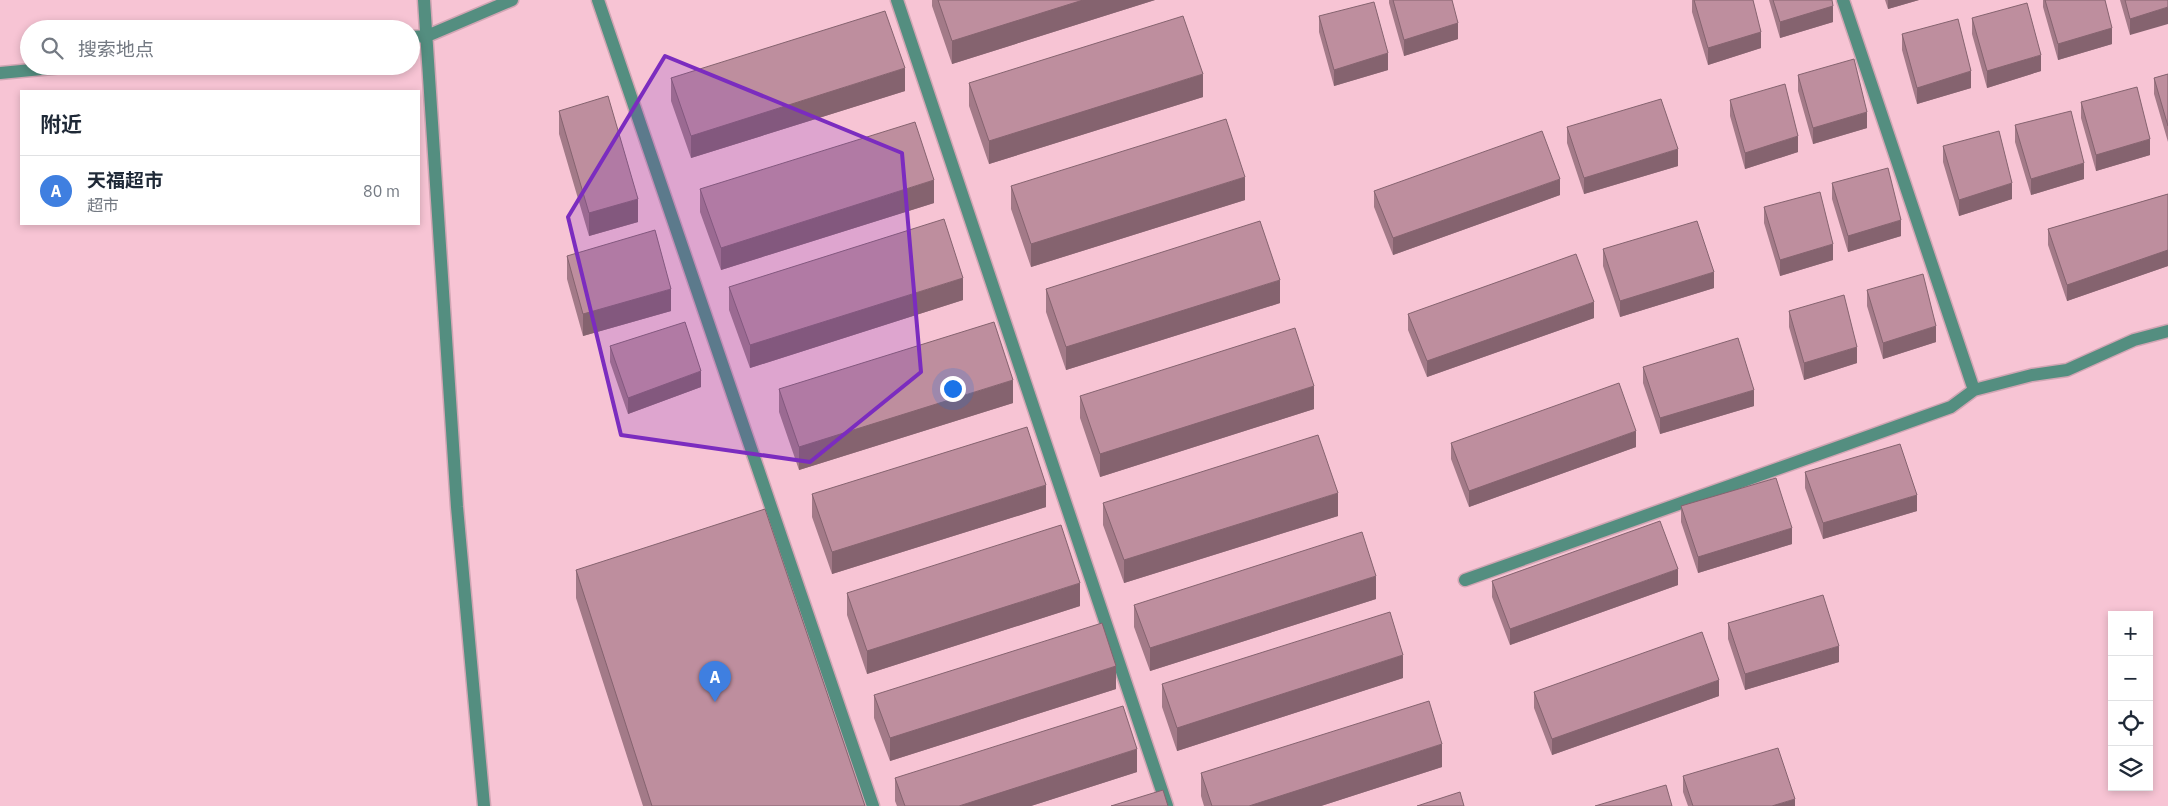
<!DOCTYPE html>
<html lang="zh">
<head>
<meta charset="utf-8">
<style>
  :root { --surface:#fff; --page:#f2f2f3; --text:#1f2937; --muted:#747a83; --line:#e0e1e3; --accent:#ea580c }
  body { margin:0; font-family:"IBM Plex Sans","Noto Sans SC",sans-serif; background:var(--page); color:var(--text) }
  .controls { position:absolute; right:15px; bottom:15px; display:grid; overflow:hidden; border-radius:0px; box-shadow:0 2px 8px #0003 }
  .controls button { width:45px; height:45px; display:grid; place-items:center; padding:0; border:0; border-bottom:1px solid var(--line); background:var(--surface); color:var(--text); font:25px sans-serif }
  .you { position:absolute; left:952px; top:388px; width:18px; height:18px; margin:-12px; border:4px solid #fff; border-radius:50%; background:#1a73e8; box-shadow:0 0 0 8px #1a73e833 }
  .badge { display:grid; place-items:center; width:32px; height:32px; border-radius:50%; background:var(--accent); color:#fff; font-size:16px; font-weight:700 }
  .pin { position:absolute; translate:-50% -41px; filter:drop-shadow(0 1px 2px #0008) }
  .pin::after { content:''; position:absolute; top:26px; width:18px; height:15px; background:inherit; clip-path:polygon(0 0,100% 0,50% 100%) }
  .list { margin:0; padding:0; list-style:none }
  h2 { display:flex; justify-content:space-between; align-items:center; height:65px; margin:0; padding:0 20px; font-size:21px }
  h2 small { font-size:16px; font-weight:400; color:var(--muted) }
  .list li { display:grid; grid-template-columns:32px 1fr auto; gap:15px; align-items:center; box-sizing:border-box; height:70px; padding:0 20px; border-top:1px solid var(--line) }
  .list b { display:block; font-size:19px; white-space:nowrap }
  .list p { margin:0; font-size:16px; white-space:nowrap; color:var(--muted) }
  .list em { font-size:16px; font-style:normal; color:var(--muted) }
  .icon { flex:none; width:28px; height:28px; fill:none; stroke:currentColor; stroke-width:2; stroke-linecap:round; stroke-linejoin:round }
  .map { position:relative; flex:none; width:2168px; height:806px; overflow:hidden }
  .search { position:absolute; background:var(--surface); box-shadow:0 2px 8px #0003; left:20px; top:20px; width:400px; height:55px; display:flex; align-items:center; gap:12px; box-sizing:border-box; padding:0 18px; border-radius:28px; color:var(--muted); font-size:19px }
  .panel { position:absolute; background:var(--surface); box-shadow:0 2px 8px #0003; left:20px; top:90px; width:400px; height:135px; border-radius:0px }
  .map>svg:first-child { display:block }
  .lines { fill:none; stroke-linecap:round; stroke-linejoin:round }
  .minor-casing { stroke:#d1a5b3; stroke-width:15 }
  .minor { stroke:#548e80; stroke-width:12 }
  .wall { fill:#a37a88 }
  .shaded-wall { fill:#85636f }
  .building { fill:#be8e9e; stroke:#85636f }
  .marked { fill:#7b2cbf; fill-opacity:0.2; stroke:#7b2cbf; stroke-width:4; stroke-linejoin:round }
</style>
</head>
<body>
<div class="map">
<svg width="2168" height="806" viewBox="0 0 2168 806">
  <rect width="100%" height="100%" fill="#f7c4d4"/>
  <g class="lines">
    <defs>
      <path id="minor" d="M424,0L457,507L484,806
        M598,0L873,806
        M897,0L1167,806
        M1843,0L1974,390
        M411,37L427,36L512,0
        M0,73L73,66
        M1465,580L1951,407L1974,390L2032,375L2067,370L2134,340L2168,331"/>
    </defs>
    <!-- minor casing -->
    <use href="#minor" class="minor-casing"/>
    <!-- minor -->
    <use href="#minor" class="minor"/>
  </g>
  <!-- wall -->
  <path class="wall" d="M932,0H1155L952,64L932,6Z
    M1389,0H1452L1458,39L1404,56L1389,3Z
    M1692,0H1753L1761,48L1708,65L1692,12Z
    M1769,0H1832L1833,22L1780,38Z
    M1885,0H1919L1888,9Z
    M2043,0H2105L2112,44L2058,60L2043,7Z
    M2120,0H2168L2130,35Z
    M1319,16L1388,70L1334,86L1319,32Z
    M1972,18L2041,71L1987,88L1972,34Z
    M1902,34L1971,88L1917,104L1902,50Z
    M2168,74V142L2154,94V78Z
    M1798,75L1867,128L1813,144L1798,91Z
    M671,78L905,91L691,158L671,101Z
    M969,83L1203,97L989,164L969,106Z
    M1730,100L1798,152L1745,169L1730,116Z
    M2081,102L2150,155L2096,171L2081,118Z
    M559,111L638,222L589,236L559,134Z
    M2015,125L2084,179L2031,195L2015,142Z
    M1567,127L1678,166L1584,194L1567,143Z
    M1943,146L2012,199L1959,216L1943,162Z
    M1832,183L1901,236L1848,252L1832,199Z
    M1011,186L1245,200L1031,267L1011,209Z
    M700,189L934,203L721,270L700,212Z
    M1374,191L1560,195L1393,255L1374,207Z
    M2168,194V266L2067,301L2048,245V229Z
    M1764,207L1833,260L1780,276L1764,223Z
    M1603,249L1714,288L1620,317L1603,266Z
    M567,256L671,311L583,336L567,279Z
    M729,287L963,300L750,368L729,310Z
    M1046,289L1280,303L1066,370L1046,312Z
    M1867,290L1936,342L1883,359L1867,306Z
    M1789,311L1857,363L1804,380L1789,327Z
    M1408,314L1594,318L1427,377L1408,330Z
    M610,346L701,387L628,414L610,362Z
    M1643,367L1754,406L1660,434L1643,383Z
    M779,389L1013,403L799,470L779,412Z
    M1080,396L1314,409L1100,477L1080,418Z
    M1451,443L1636,447L1469,507L1451,459Z
    M1805,472L1917,511L1823,539L1805,488Z
    M812,494L1046,507L832,574L812,517Z
    M1103,503L1338,516L1124,583L1103,525Z
    M1681,506L1792,544L1698,573L1681,522Z
    M576,570L865,806H643L576,598Z
    M1492,581L1678,585L1510,645L1492,597Z
    M847,593L1080,606L867,674L847,615Z
    M1376,599L1150,671L1134,627V605Z
    M1728,623L1839,662L1745,690L1728,639Z
    M1403,678L1177,751L1162,707V684Z
    M1116,689L890,761L874,718V695Z
    M1534,692L1719,696L1552,755L1534,708Z
    M1442,767L1321,806H1204L1201,796V773Z
    M1137,772L1031,806H897L895,801V778Z
    M1683,776L1795,806H1688L1683,792Z"/>
  <!-- shaded-wall -->
  <path class="shaded-wall" d="M1083,0H1155L952,64V41Z
    M1888,0H1919L1888,9Z
    M1833,6V22L1780,38V22Z
    M2168,7V24L2130,35V19Z
    M1458,23V39L1404,56V40Z
    M2112,28V44L2058,60V44Z
    M1761,32V48L1708,65V48Z
    M1388,53V70L1334,86V70Z
    M2041,55V71L1987,88V71Z
    M905,68V91L691,158V136Z
    M1971,71V88L1917,104V88Z
    M1203,74V97L989,164V141Z
    M1867,112V128L1813,144V128Z
    M1798,136V152L1745,169V153Z
    M2150,139V155L2096,171V155Z
    M1678,149V166L1584,194V178Z
    M2084,163V179L2031,195V179Z
    M1245,177V200L1031,267V244Z
    M1560,179V195L1393,255V238Z
    M934,180V203L721,270V248Z
    M2012,183V199L1959,216V200Z
    M638,199V222L589,236V213Z
    M1901,220V236L1848,252V236Z
    M1833,244V260L1780,276V260Z
    M2168,250V266L2067,301V285Z
    M1714,272V288L1620,317V301Z
    M963,278V300L750,368V345Z
    M1280,280V303L1066,370V347Z
    M671,289V311L583,336V314Z
    M1594,302V318L1427,377V361Z
    M1936,326V342L1883,359V343Z
    M1857,347V363L1804,380V363Z
    M701,371V387L628,414V398Z
    M1013,380V403L799,470V447Z
    M1314,386V409L1100,477V454Z
    M1754,390V406L1660,434V418Z
    M1636,431V447L1469,507V491Z
    M1046,485V507L832,574V552Z
    M1338,493V516L1124,583V560Z
    M1917,495V511L1823,539V523Z
    M1792,528V544L1698,573V557Z
    M1678,569V585L1510,645V629Z
    M1376,576V599L1150,671V648Z
    M1080,583V606L867,674V651Z
    M1839,646V662L1745,690V674Z
    M1403,655V678L1177,751V728Z
    M1116,666V689L890,761V738Z
    M1719,680V696L1552,755V739Z
    M1442,744V767L1321,806H1249Z
    M1137,749V772L1031,806H959Z
    M1795,799V806H1772Z"/>
  <!-- building -->
  <path class="building" d="M938,0H1083L952,41Z
    M1393,0H1452L1458,23L1404,40Z
    M1694,0H1753L1761,32L1708,48Z
    M1773,0H1832L1833,6L1780,22Z
    M2045,0H2105L2112,28L2058,44Z
    M2125,0H2168V7L2130,19Z
    M1374,2L1388,53L1334,70L1319,16Z
    M2027,3L2041,55L1987,71L1972,18Z
    M885,11L905,68L691,136L671,78Z
    M1183,16L1203,74L989,141L969,83Z
    M1958,19L1971,71L1917,88L1902,34Z
    M1854,59L1867,112L1813,128L1798,75Z
    M2168,74V126L2154,78Z
    M1785,84L1798,136L1745,153L1730,100Z
    M2137,87L2150,139L2096,155L2081,102Z
    M608,96L638,199L589,213L559,111Z
    M1661,99L1678,149L1584,178L1567,127Z
    M2071,111L2084,163L2031,179L2015,125Z
    M1226,119L1245,177L1031,244L1011,186Z
    M915,122L934,180L721,248L700,189Z
    M1542,131L1560,179L1393,238L1374,191Z
    M1999,131L2012,183L1959,200L1943,146Z
    M1888,168L1901,220L1848,236L1832,183Z
    M1820,192L1833,244L1780,260L1764,207Z
    M2168,194V250L2067,285L2048,229Z
    M944,219L963,278L750,345L729,287Z
    M1260,221L1280,280L1066,347L1046,289Z
    M1697,221L1714,272L1620,301L1603,249Z
    M655,230L671,289L583,314L567,256Z
    M1576,254L1594,302L1427,361L1408,314Z
    M1923,274L1936,326L1883,343L1867,290Z
    M1844,295L1857,347L1804,363L1789,311Z
    M685,322L701,371L628,398L610,346Z
    M994,322L1013,380L799,447L779,389Z
    M1295,328L1314,386L1100,454L1080,396Z
    M1738,338L1754,390L1660,418L1643,367Z
    M1619,383L1636,431L1469,491L1451,443Z
    M1027,427L1046,485L832,552L812,494Z
    M1318,435L1338,493L1124,560L1103,503Z
    M1900,444L1917,495L1823,523L1805,472Z
    M1776,478L1792,528L1698,557L1681,506Z
    M765,509L865,806H652L576,570Z
    M1660,521L1678,569L1510,629L1492,581Z
    M1061,525L1080,583L867,651L847,593Z
    M1362,532L1376,576L1150,648L1134,605Z
    M1823,595L1839,646L1745,674L1728,623Z
    M1390,612L1403,655L1177,728L1162,684Z
    M1102,623L1116,666L890,738L874,695Z
    M1702,632L1719,680L1552,739L1534,692Z
    M1429,701L1442,744L1249,806H1212L1201,773Z
    M1123,706L1137,749L959,806H905L895,778Z
    M1778,748L1795,799L1772,806H1693L1683,776Z
    M1666,785L1672,806H1595Z
    M1163,790L1168,806H1111Z
    M1460,792L1464,806H1417Z"/>
  <!-- marked area -->
  <path class="marked" d="M665,56L902,153L921,372L810,462L621,435L568,217Z"/>
</svg>
<div class="controls">
<button>+</button>
<button>−</button>
<button><svg class="icon" aria-label="locate" viewBox="0 0 24 24"><circle cx="12" cy="12" r="6"/><path d="M12 2v4M12 18v4M2 12h4M18 12h4"/></svg></button>
<button><svg class="icon" aria-label="layers" viewBox="0 0 24 24"><path d="M12 4l9 5-9 5-9-5zM3 14l9 5 9-5"/></svg></button>
</div>
<div class="you"></div>
<div class="pin badge" style="left:715px;top:702px;background:#3f7fe0">A</div>
<div class="search"><svg class="icon" aria-label="search" viewBox="0 0 24 24"><circle cx="10" cy="10" r="6"/><path d="M15 15l6 6"/></svg>搜索地点</div>
<section class="panel">
<h2>附近<small></small></h2>
<ul class="list">
<li><span class="badge" style="background:#3f7fe0">A</span><div><b>天福超市</b><p>超市</p></div><em>80 m</em></li>
</ul>
</section>
</div>
</body>
</html>
